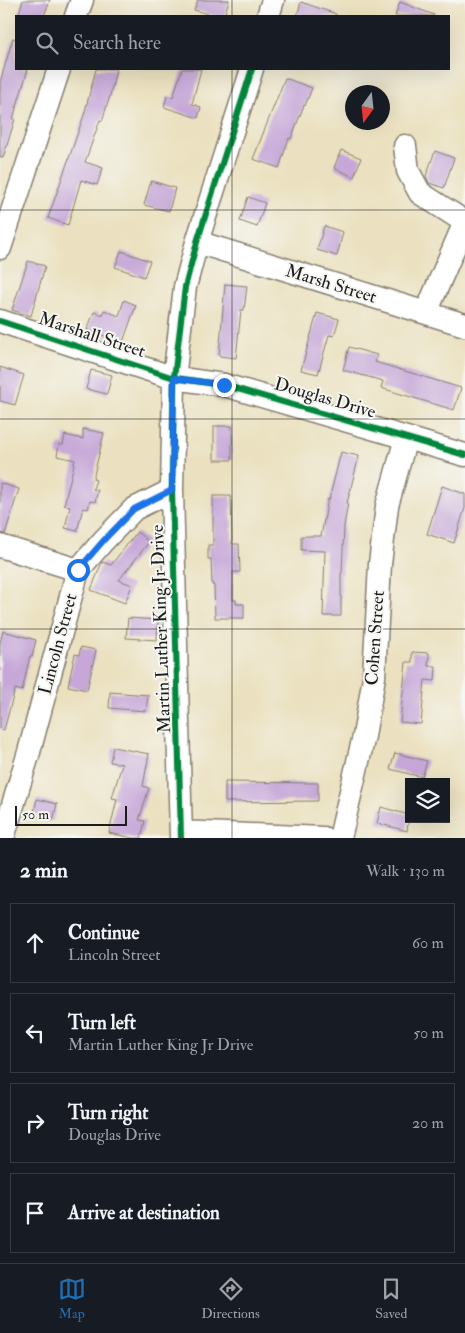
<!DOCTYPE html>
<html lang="en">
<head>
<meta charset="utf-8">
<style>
  :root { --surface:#171b24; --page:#242831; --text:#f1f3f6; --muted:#9ea1a6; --line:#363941; --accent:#1f6fb2 }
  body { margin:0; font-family:"IM FELL Double Pica",serif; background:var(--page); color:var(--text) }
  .controls { position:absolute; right:15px; bottom:15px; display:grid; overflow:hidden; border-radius:0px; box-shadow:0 5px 20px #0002 }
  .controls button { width:45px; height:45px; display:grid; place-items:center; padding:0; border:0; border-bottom:1px solid var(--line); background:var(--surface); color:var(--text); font:25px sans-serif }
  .compass { position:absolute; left:345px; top:85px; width:45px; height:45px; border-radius:50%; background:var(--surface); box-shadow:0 5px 20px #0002; rotate:195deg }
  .scale { position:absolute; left:15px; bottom:12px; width:112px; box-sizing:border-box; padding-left:5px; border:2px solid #1c1c1c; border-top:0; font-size:14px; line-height:18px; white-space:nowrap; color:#1c1c1c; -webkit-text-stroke:4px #f6f6f2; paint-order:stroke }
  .stop { position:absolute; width:15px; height:15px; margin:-11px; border:4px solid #1a73e8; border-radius:50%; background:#fff }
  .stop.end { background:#1a73e8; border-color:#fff; box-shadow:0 1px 5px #0008 }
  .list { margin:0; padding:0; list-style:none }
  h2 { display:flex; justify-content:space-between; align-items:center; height:65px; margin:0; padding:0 20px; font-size:21px }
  h2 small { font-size:16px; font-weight:400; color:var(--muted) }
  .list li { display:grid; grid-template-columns:32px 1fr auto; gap:15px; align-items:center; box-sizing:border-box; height:80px; margin:0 10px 10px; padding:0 10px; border:1px solid var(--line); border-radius:0px }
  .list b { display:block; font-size:19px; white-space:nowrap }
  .list p { margin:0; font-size:16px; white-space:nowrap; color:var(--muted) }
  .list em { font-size:16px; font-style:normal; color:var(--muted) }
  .icon { flex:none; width:28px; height:28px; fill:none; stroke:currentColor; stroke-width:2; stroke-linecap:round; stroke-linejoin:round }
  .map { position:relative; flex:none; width:465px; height:838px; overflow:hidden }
  .search { position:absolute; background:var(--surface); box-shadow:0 5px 20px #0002; left:15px; right:15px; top:15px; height:55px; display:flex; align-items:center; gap:12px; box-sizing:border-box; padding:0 18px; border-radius:0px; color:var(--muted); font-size:19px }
  .sheet { height:425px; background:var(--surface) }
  nav { display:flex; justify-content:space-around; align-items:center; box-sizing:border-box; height:70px; border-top:1px solid var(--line); background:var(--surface); font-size:14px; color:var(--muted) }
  nav a { display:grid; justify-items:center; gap:2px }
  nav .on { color:var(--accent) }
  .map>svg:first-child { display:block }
  .building { fill:#c6a7d8 }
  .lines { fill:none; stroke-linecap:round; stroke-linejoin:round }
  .minor-casing { stroke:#847e6e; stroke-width:25 }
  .minor { stroke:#fff; stroke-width:22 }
  .cycleway-casing { stroke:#f6f6f2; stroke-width:9 }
  .cycleway { stroke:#00873e; stroke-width:6 }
  .route { stroke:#1a73e8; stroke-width:6 }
  .grid { fill:none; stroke:#1c1c1c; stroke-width:1; stroke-opacity:0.55 }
  .labels { text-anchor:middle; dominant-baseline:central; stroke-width:4; stroke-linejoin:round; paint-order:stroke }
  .street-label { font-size:18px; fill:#1c1c1c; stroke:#f6f6f2 }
</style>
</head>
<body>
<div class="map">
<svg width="465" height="838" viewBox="0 0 465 838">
  <rect width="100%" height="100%" fill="#f6f6f2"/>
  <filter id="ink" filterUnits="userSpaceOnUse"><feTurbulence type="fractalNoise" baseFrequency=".02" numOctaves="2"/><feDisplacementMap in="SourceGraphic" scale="10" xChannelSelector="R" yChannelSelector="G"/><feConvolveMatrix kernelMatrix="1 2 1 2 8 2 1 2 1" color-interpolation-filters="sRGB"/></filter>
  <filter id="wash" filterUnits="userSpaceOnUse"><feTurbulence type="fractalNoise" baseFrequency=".0096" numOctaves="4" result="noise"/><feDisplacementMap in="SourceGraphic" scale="20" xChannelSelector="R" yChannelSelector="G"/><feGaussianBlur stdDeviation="1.12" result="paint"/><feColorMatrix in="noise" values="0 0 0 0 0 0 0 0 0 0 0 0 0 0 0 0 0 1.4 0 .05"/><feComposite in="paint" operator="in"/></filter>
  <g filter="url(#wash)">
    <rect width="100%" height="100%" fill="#ebe1c0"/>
    <g id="blocks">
      <!-- building -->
      <path class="building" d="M23,0H50L44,16H18Z
        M198,0H229L224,16H216L194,10Z
        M301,2L336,14V16H297Z
        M400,2L434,15V16H395Z
        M13,38L16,39V69H28L13,119H15L3,158L0,157V82Z
        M96,69H116L110,96L102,121L100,120L85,162L103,168L97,185L81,180L68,225L48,218L84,115Z
        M182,69H201L192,104L201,107L198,118L164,107L167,96L173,97Z
        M285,78L312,88L305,106L304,105L291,139L289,138L279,168L253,159Z
        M341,150L361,158L354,177L334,168Z
        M435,151L454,158L444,188L429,183L426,176Z
        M151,181L175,188L169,211L144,205Z
        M248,197L265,203L257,227L240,221Z
        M324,226L343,232L337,256L317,250Z
        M121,251L150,261L144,277L115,267Z
        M28,261L45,266L31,316L12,310Z
        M225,284L247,286L244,310H241L236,358L219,356Z
        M124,300L136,305L123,342L87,330L94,312L102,315L104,310L119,316Z
        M317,313L339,319L334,336L329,335L318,374L301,370Z
        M349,347L377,355L375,362L461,388L454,410L381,388L383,381L343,370Z
        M0,367L24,375L15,405L0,401Z
        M91,370L112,375L107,394L86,389Z
        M214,426H232V460H214Z
        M83,429L104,433L93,479L96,480L93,489L98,490L95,502L90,501L88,509L83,508L77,531L65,528L70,506L64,505L75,460L57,456L59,444L63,445L65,435L83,439Z
        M341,452L359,456L347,503H348L344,526L342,573H341V616H323L325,551L301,550V536H321L328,499L329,500Z
        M0,483L19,489L5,534L0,533Z
        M442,486L465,494V508L454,543L427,534Z
        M213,496H231L232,544H239L240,572H233V600H236V604H244V618H215L214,585H212L211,559H208V545H213Z
        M137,532L149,542L119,580L132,585L125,603L91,590L102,562L111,565Z
        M128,618L158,620L157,640L126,638Z
        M3,631L36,640L32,657L30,656L22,691L15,689L4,730L0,729V642Z
        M81,647L96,650L87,690L68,686L75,654L79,655Z
        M412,652L429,653L428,666H436L435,681L425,680L421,724L400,722L406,662H412Z
        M110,692L148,695L146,711L109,708Z
        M113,747L149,754L143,786L149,788L139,820L145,821L141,838H133L109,833L117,799L112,798L122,764L110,762Z
        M395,753L427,761L422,777L390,769Z
        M225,782L318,783V801L225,802Z
        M37,799L57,804L53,821L33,816Z
        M381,807L409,815L407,831L377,823Z"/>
    </g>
  </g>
  <g filter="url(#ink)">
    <use href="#blocks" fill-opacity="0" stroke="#847e6e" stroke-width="1"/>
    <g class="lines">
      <defs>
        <path id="minor" d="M76,16L82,0
          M268,16L273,0
          M405,146L408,171L420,193L465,222
          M197,242L465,325
          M0,248L59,69
          M426,313L465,222
          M0,321L174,378L224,385L465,455
          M0,546L78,570
          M181,832L323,838
          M3,838L29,752L78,570L104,540L134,509L172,490
          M181,838L172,490L174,378L185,287L197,242L252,69
          M340,838L364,736L374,677L380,564L387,506L406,438"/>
      </defs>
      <!-- minor casing -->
      <use href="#minor" class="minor-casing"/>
      <!-- minor -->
      <use href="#minor" class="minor"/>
      <defs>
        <path id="cycleway" d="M0,321L174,378L224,385L465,455
          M181,838L172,490L174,378L185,287L197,242L252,69"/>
      </defs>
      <!-- cycleway casing -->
      <use href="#cycleway" class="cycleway-casing"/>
      <!-- cycleway -->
      <use href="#cycleway" class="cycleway"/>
    </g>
  </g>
  <g class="lines" filter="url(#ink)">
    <!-- route -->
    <path class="route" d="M78,570L104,540L134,509L172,490L174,378L224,385"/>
  </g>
  <!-- grid -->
  <path class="grid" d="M232,0V16M232,69V838M0,210H465M0,419H465M0,629H465"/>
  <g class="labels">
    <!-- street labels -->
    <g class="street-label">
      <text transform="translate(331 284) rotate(17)">Marsh Street</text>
      <text transform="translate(92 335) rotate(18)">Marshall Street</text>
      <text transform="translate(325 398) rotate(16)">Douglas Drive</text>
      <text transform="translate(161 629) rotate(-92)">Martin Luther King Jr Drive</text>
      <text transform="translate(375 638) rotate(-86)">Cohen Street</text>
      <text transform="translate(58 644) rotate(-75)">Lincoln Street</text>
    </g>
  </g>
</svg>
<div class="controls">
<button><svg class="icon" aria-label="layers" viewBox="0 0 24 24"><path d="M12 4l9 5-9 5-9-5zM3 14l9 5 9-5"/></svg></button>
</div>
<svg class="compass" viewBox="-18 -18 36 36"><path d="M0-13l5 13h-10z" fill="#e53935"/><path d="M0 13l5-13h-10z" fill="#9ea1a6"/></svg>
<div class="scale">50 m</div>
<div class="stop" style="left:78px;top:570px"></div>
<div class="stop end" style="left:224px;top:385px"></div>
<div class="search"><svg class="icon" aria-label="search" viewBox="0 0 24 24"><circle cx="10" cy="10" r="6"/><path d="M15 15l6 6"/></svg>Search here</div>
</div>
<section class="sheet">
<h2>2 min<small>Walk · 130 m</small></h2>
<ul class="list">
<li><svg class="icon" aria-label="ahead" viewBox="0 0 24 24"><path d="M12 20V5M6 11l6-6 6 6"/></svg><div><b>Continue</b><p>Lincoln Street</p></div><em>60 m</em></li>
<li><svg class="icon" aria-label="left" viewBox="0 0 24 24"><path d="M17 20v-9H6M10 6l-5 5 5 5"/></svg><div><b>Turn left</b><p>Martin Luther King Jr Drive</p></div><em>50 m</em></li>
<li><svg class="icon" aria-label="right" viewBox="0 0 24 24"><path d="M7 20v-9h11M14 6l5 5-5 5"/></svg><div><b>Turn right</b><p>Douglas Drive</p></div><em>20 m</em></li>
<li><svg class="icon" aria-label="arrive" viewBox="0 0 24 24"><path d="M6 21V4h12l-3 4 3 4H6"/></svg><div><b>Arrive at destination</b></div></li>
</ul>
</section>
<nav>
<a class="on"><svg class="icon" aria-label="map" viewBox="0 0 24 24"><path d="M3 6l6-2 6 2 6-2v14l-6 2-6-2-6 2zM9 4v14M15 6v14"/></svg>Map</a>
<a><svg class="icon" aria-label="directions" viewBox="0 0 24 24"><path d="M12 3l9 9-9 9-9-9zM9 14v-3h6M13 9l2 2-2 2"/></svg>Directions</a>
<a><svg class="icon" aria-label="saved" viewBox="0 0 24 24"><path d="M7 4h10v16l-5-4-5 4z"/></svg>Saved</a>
</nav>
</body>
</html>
